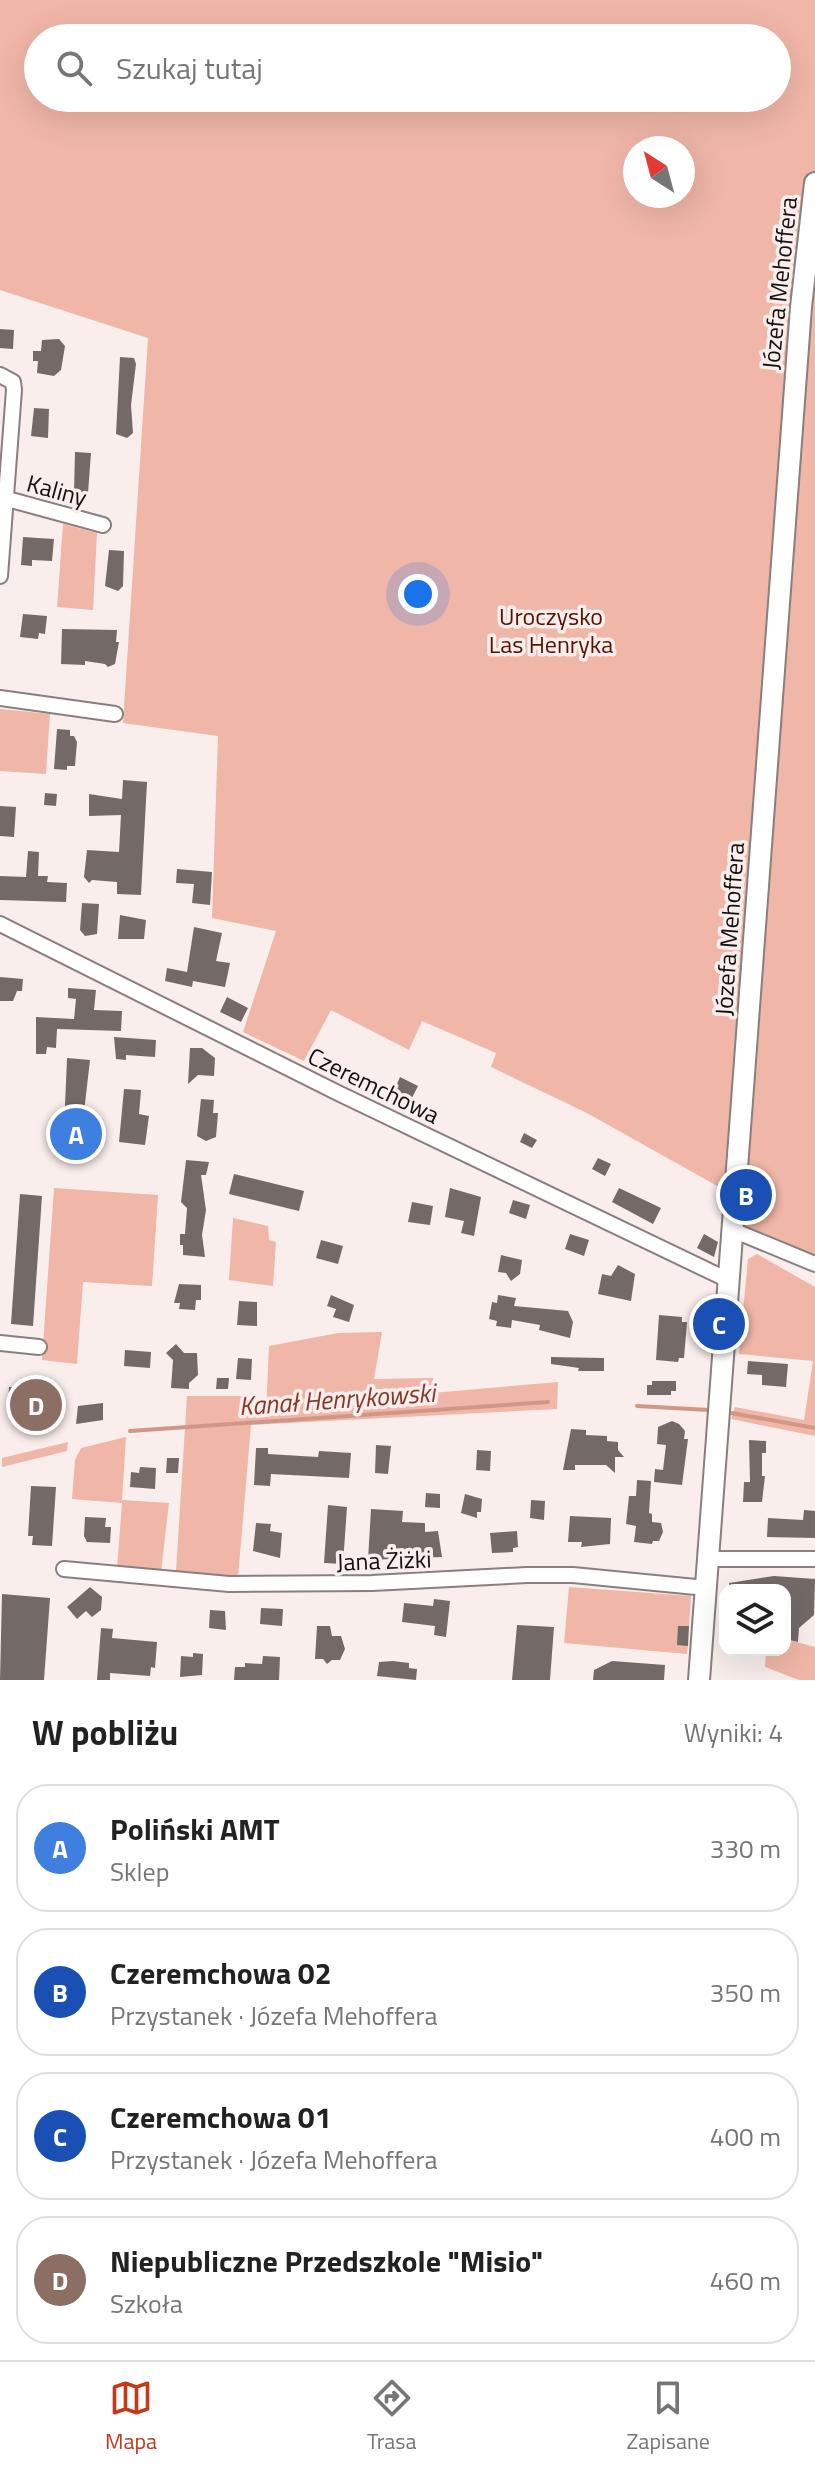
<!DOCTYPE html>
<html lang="pl">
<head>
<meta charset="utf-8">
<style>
  :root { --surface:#fff; --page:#f6f6f6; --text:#222; --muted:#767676; --line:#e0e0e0; --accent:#c33919 }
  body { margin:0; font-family:"Titillium Web",sans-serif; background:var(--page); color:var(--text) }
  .controls { position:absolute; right:24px; bottom:24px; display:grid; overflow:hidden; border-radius:16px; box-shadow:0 8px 32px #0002 }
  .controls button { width:72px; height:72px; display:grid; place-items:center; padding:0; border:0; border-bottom:2px solid var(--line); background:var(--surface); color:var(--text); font:40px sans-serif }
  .compass { position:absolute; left:623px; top:136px; width:72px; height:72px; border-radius:50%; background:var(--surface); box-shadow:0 8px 32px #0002; rotate:324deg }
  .you { position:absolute; left:418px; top:594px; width:28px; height:28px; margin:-20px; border:6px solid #fff; border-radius:50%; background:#1a73e8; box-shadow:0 0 0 12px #1a73e833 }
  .badge { display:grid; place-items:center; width:52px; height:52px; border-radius:50%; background:var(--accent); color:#fff; font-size:26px; font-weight:700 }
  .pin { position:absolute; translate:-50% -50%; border:4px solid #fff; box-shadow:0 2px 8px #0006 }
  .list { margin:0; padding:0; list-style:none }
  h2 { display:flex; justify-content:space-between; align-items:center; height:104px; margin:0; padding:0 32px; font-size:34px }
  h2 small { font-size:26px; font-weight:400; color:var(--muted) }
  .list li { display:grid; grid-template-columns:52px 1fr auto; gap:24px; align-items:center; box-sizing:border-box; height:128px; margin:0 16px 16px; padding:0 16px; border:2px solid var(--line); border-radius:32px }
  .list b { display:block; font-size:30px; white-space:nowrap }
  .list p { margin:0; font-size:26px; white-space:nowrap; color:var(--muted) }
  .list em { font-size:26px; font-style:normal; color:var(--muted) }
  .icon { flex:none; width:44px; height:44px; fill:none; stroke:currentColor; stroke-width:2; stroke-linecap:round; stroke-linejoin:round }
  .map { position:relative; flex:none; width:815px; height:1680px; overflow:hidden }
  .search { position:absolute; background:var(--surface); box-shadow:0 8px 32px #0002; left:24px; right:24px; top:24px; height:88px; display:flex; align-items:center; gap:20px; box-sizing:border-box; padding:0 28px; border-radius:44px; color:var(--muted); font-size:30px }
  .sheet { height:680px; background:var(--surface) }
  nav { display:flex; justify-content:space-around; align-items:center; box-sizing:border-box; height:112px; border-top:2px solid var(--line); background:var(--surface); font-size:22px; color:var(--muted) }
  nav a { display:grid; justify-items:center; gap:4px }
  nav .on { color:var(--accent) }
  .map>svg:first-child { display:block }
  .green { fill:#f0b6a8; fill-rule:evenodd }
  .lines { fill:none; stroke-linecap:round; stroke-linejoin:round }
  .stream { stroke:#d29687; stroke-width:4 }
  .building { fill:#736a67 }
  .street-casing { stroke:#897f7c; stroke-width:18 }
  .secondary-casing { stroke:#897f7c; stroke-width:24 }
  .street { stroke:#fff; stroke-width:14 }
  .secondary { stroke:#fff; stroke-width:20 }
  .labels { text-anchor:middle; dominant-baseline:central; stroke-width:7; stroke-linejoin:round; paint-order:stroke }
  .street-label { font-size:24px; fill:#14100f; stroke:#f9eeeb }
  .park-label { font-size:24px; fill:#570f01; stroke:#f9eeeb }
  .water-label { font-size:26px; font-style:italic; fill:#833929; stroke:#f9eeeb }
</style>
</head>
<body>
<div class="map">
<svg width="815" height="1680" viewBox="0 0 815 1680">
  <rect width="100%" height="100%" fill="#f9eeeb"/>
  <!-- green -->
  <path class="green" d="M0,0H815V1257L745,1226L747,1185L728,1192L585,1112L491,1067L496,1053L422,1021L409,1050L331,1010L304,1061L243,1032L276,931L212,918L218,736L123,723L148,338L0,290ZM38,38H777V98H38ZM635,148H683V196H635Z
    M63,524L97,533L93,610L57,607Z
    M0,709L50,714L46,774L0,771Z
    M54,1188L158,1195L152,1286L83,1282L77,1364L42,1360Z
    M233,1218L268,1226L269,1240L276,1242L273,1286L229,1280Z
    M757,1254L815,1287V1436L731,1419L735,1407L804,1420L813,1361L739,1354L748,1259Z
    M382,1332L374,1379L433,1378L432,1393L558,1382L557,1409L251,1425L238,1578L176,1571L187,1396H253V1414L266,1413L269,1346L338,1333Z
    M126,1437L122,1500L169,1503L161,1572L117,1569L122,1503L72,1499L75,1460L81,1448Z
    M68,1442L67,1451L2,1467V1458Z
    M569,1587L691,1596L689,1626L678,1627L688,1645L687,1654L564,1643Z
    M785,1639L815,1647V1680H799L765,1667L766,1650H785Z"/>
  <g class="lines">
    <!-- stream -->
    <path class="stream" d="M637,1406L709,1410
      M731,1413L815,1428
      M130,1431L548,1402"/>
  </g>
  <!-- building -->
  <path class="building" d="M0,329L14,330L13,349L0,348Z
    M59,339L65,346L61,370L54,376L37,373L38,361H33V351H41L42,340Z
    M120,357L134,358L136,364L131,405L133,433L127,438L116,434Z
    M34,408L49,409L48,438L31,436Z
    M75,452L91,453L88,493L74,492Z
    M23,537L54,539L52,561L32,560V566L21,565Z
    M109,550L124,551L123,586L118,591L105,586Z
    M23,614L47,616L45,634L39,633L38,639L20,637Z
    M62,629L117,630L116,642H119L115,664L108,667L105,664L85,661V665L61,664Z
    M57,729L70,730V736H74L77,742L75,766H67V770L54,769Z
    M123,780L147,782L141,895L117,894V882L92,880L89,883L84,877L87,850L119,852L121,815L89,816V794L122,799Z
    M45,793L57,794L56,806L44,805Z
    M0,806L16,807L14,837L0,836Z
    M28,851L39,852L38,876H48L47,882L67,883L66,902L0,900V876L26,877Z
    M177,869L212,872L210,905L192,903L194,884L176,883Z
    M82,903L99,904L97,934L85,936L80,930Z
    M120,915L146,920L144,939H118Z
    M194,927L222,933L216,961L230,963L225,987L193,981L192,987L165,981L167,968L187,972Z
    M0,977L23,979L22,991H17L13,1001H0Z
    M68,988L96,990L94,1010L122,1011L121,1031L57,1029L56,1048L47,1047L46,1054H36V1017L74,1019L76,999L68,998Z
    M227,997L248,1008L241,1022L220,1012Z
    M114,1037L156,1040L155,1057L126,1055V1060L116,1059Z
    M190,1048H202L215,1058L214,1076L198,1075L188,1084Z
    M67,1058L90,1060L82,1130L64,1128Z
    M400,1077L418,1086L410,1102L393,1093Z
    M124,1089L141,1090L139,1114L149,1116L145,1145L119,1142Z
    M201,1099L214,1100L213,1113H218L216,1137L206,1141L197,1136Z
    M524,1133L537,1140L532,1148L520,1142Z
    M598,1158L611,1164L605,1176L592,1169Z
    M186,1160L209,1162L206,1175H201L206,1210L202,1235L205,1257L183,1255V1245H180V1234H185L187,1208L181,1202Z
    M234,1174L304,1191L299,1211L229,1194Z
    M450,1188L481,1197L474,1236L461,1233L464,1221L445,1217Z
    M619,1188L661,1208L653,1224L612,1202Z
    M20,1194L42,1196L33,1326L11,1324Z
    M513,1200L530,1205L526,1219L509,1213Z
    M412,1202L433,1206L430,1225L408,1222Z
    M570,1234L589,1240L584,1256L565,1249Z
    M704,1234L718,1242L714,1257L697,1248Z
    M321,1240L343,1246L338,1264L316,1258Z
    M501,1255L522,1260L520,1274L511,1281L506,1273L498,1272Z
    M618,1265L635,1274L631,1301L598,1294L602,1274L611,1276Z
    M179,1284L201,1285V1300H196L195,1310L179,1309L180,1303H174Z
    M331,1295L354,1305L349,1322L333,1317L336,1309L327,1306Z
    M498,1295L516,1298L514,1306L568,1311L573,1322L570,1338L539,1330L540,1325L512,1320L511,1328L496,1326L497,1321L489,1319L492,1302L497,1303Z
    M239,1301L257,1302V1326L237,1325Z
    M659,1315L682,1317V1322H687L684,1358H679L678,1362L656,1360Z
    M176,1344L184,1353H197L198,1375L189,1383V1389L171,1388L173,1360L166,1353Z
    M125,1350L151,1352L150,1368L124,1366Z
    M551,1357L604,1358V1371H578L579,1368L551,1364Z
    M238,1358L252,1359L251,1380L236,1379Z
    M748,1361L788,1364L786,1387L762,1385V1375L747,1374Z
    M217,1378H229L228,1389H216Z
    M652,1381H676V1391H671V1395H647V1385H652Z
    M20,1382L35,1383L34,1390L49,1391L48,1411L8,1406L9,1387L20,1388Z
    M103,1403V1420L76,1424L78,1406Z
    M672,1421L679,1424L685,1431L684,1439H688L682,1485L654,1482L655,1469L663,1470L666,1445L657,1444L658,1427Z
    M571,1429L586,1430V1435L607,1436V1441L618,1442V1450L624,1457H615V1473L606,1465H575V1470H563Z
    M749,1440L766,1441V1453H762V1476H765L762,1502H743L744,1482H750Z
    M376,1445L391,1446L388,1474L375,1473Z
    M256,1448H268V1454L318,1457L319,1451L351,1453L349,1478L271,1474L270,1486L254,1485Z
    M477,1450L491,1451L490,1471L476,1470Z
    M167,1458H179L178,1473H166Z
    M140,1467L156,1468L155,1489L130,1487L131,1472L139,1473Z
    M637,1480L651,1481L649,1513L652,1514V1522L661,1523L663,1532L659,1541H653L652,1544L634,1542L636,1526L626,1524L629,1496H636Z
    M31,1486L56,1487L52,1546L32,1545L33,1536H28Z
    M426,1493L440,1494V1508L425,1507Z
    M465,1494L482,1499L481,1512H477V1518L461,1513Z
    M531,1500L545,1501L544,1520L530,1518Z
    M328,1505L347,1507L343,1564L324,1563Z
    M371,1509L403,1511L402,1522L425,1523V1532L438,1531L442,1557L368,1560Z
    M804,1510L815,1511V1538L767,1537L768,1518L803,1520Z
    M570,1516L611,1518L610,1544L581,1547L582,1542H568Z
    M85,1517L106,1518L105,1527H111L110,1543L87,1542L84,1536Z
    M256,1523L271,1524L270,1531L282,1533L280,1558L253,1551Z
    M517,1531L518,1547L513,1548V1552L492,1553L490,1533Z
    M774,1576L815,1579L814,1615L799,1628L798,1642L785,1639V1590H730L729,1583Z
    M90,1587L102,1597L101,1610L92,1617L86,1611L77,1619L67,1607Z
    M2,1594L50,1598L44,1680H0Z
    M434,1599L450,1601L446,1637L434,1635L435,1626L402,1622L404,1603L433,1606Z
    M261,1608L283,1609L282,1626L260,1624Z
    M210,1610L225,1611L226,1630L209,1628Z
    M517,1625L554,1627L550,1680H512Z
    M317,1626H330L332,1636H341L345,1649L340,1660H332L327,1664L323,1659H315Z
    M678,1626H689L688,1646L677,1645Z
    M101,1628L113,1629L112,1638L157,1642L155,1668L151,1667L150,1676L110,1673V1680H97Z
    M193,1653L203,1654L202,1675L180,1677L181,1656L193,1657Z
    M263,1656L280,1657L279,1680H234L235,1667H245V1663L262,1664Z
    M393,1661L409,1663V1668L417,1669L416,1680L377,1676L379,1662Z
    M612,1661L665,1665L664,1680H593L594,1670Z"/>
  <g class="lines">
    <defs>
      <path id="street" d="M0,375L13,382L14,390L0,576
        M0,497L103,525
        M0,698L115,714
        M0,924L338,1093L730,1281
        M735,1231L815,1264
        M0,1343L39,1347
        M708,1559H815
        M64,1569L229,1584L372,1583L527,1575H573L706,1588"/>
      <path id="secondary" d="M699,1680L801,307L815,183"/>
    </defs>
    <!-- street casing -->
    <use href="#street" class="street-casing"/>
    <!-- secondary casing -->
    <use href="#secondary" class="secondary-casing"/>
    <!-- street -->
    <use href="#street" class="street"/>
    <!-- secondary -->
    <use href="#secondary" class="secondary"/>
  </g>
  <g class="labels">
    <!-- street labels -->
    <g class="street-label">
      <text transform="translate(779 283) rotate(-84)">Józefa Mehoffera</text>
      <text transform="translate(57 490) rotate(15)">Kaliny</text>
      <text transform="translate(729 929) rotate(-86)">Józefa Mehoffera</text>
      <text transform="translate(374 1085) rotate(26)">Czeremchowa</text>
      <text transform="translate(384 1560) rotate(-2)">Jana Żiżki</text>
    </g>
    <!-- park labels -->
    <g class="park-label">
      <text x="551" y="616">Uroczysko<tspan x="551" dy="28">Las Henryka</tspan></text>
    </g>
    <!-- water labels -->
    <g class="water-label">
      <text transform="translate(337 1399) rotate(-4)">Kanał Henrykowski</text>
    </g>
  </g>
</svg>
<div class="controls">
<button><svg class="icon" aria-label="layers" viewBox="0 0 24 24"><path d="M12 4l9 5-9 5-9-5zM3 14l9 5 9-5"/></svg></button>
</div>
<svg class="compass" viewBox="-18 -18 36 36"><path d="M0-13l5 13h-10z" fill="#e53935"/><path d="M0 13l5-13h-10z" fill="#767676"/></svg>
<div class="you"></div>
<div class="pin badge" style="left:76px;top:1134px;background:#3f7fe0">A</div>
<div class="pin badge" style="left:746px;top:1195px;background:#1a4fb4">B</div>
<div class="pin badge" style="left:719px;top:1324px;background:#1a4fb4">C</div>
<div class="pin badge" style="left:36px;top:1405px;background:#8d6e63">D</div>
<div class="search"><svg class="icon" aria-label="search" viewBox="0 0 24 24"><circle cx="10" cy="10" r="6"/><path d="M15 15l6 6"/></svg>Szukaj tutaj</div>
</div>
<section class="sheet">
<h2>W pobliżu<small>Wyniki: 4</small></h2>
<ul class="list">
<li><span class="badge" style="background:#3f7fe0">A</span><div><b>Poliński AMT</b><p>Sklep</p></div><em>330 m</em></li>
<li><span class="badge" style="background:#1a4fb4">B</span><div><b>Czeremchowa 02</b><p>Przystanek · Józefa Mehoffera</p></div><em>350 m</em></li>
<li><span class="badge" style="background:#1a4fb4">C</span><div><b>Czeremchowa 01</b><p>Przystanek · Józefa Mehoffera</p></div><em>400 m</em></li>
<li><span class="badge" style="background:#8d6e63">D</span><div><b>Niepubliczne Przedszkole &quot;Misio&quot;</b><p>Szkoła</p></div><em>460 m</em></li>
</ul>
</section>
<nav>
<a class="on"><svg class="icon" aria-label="map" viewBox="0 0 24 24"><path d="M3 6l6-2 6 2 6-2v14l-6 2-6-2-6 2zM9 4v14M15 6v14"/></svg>Mapa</a>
<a><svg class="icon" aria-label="directions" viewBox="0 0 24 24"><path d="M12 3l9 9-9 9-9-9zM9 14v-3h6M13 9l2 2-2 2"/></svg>Trasa</a>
<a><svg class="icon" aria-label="saved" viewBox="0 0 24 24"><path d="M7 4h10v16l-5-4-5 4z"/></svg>Zapisane</a>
</nav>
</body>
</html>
